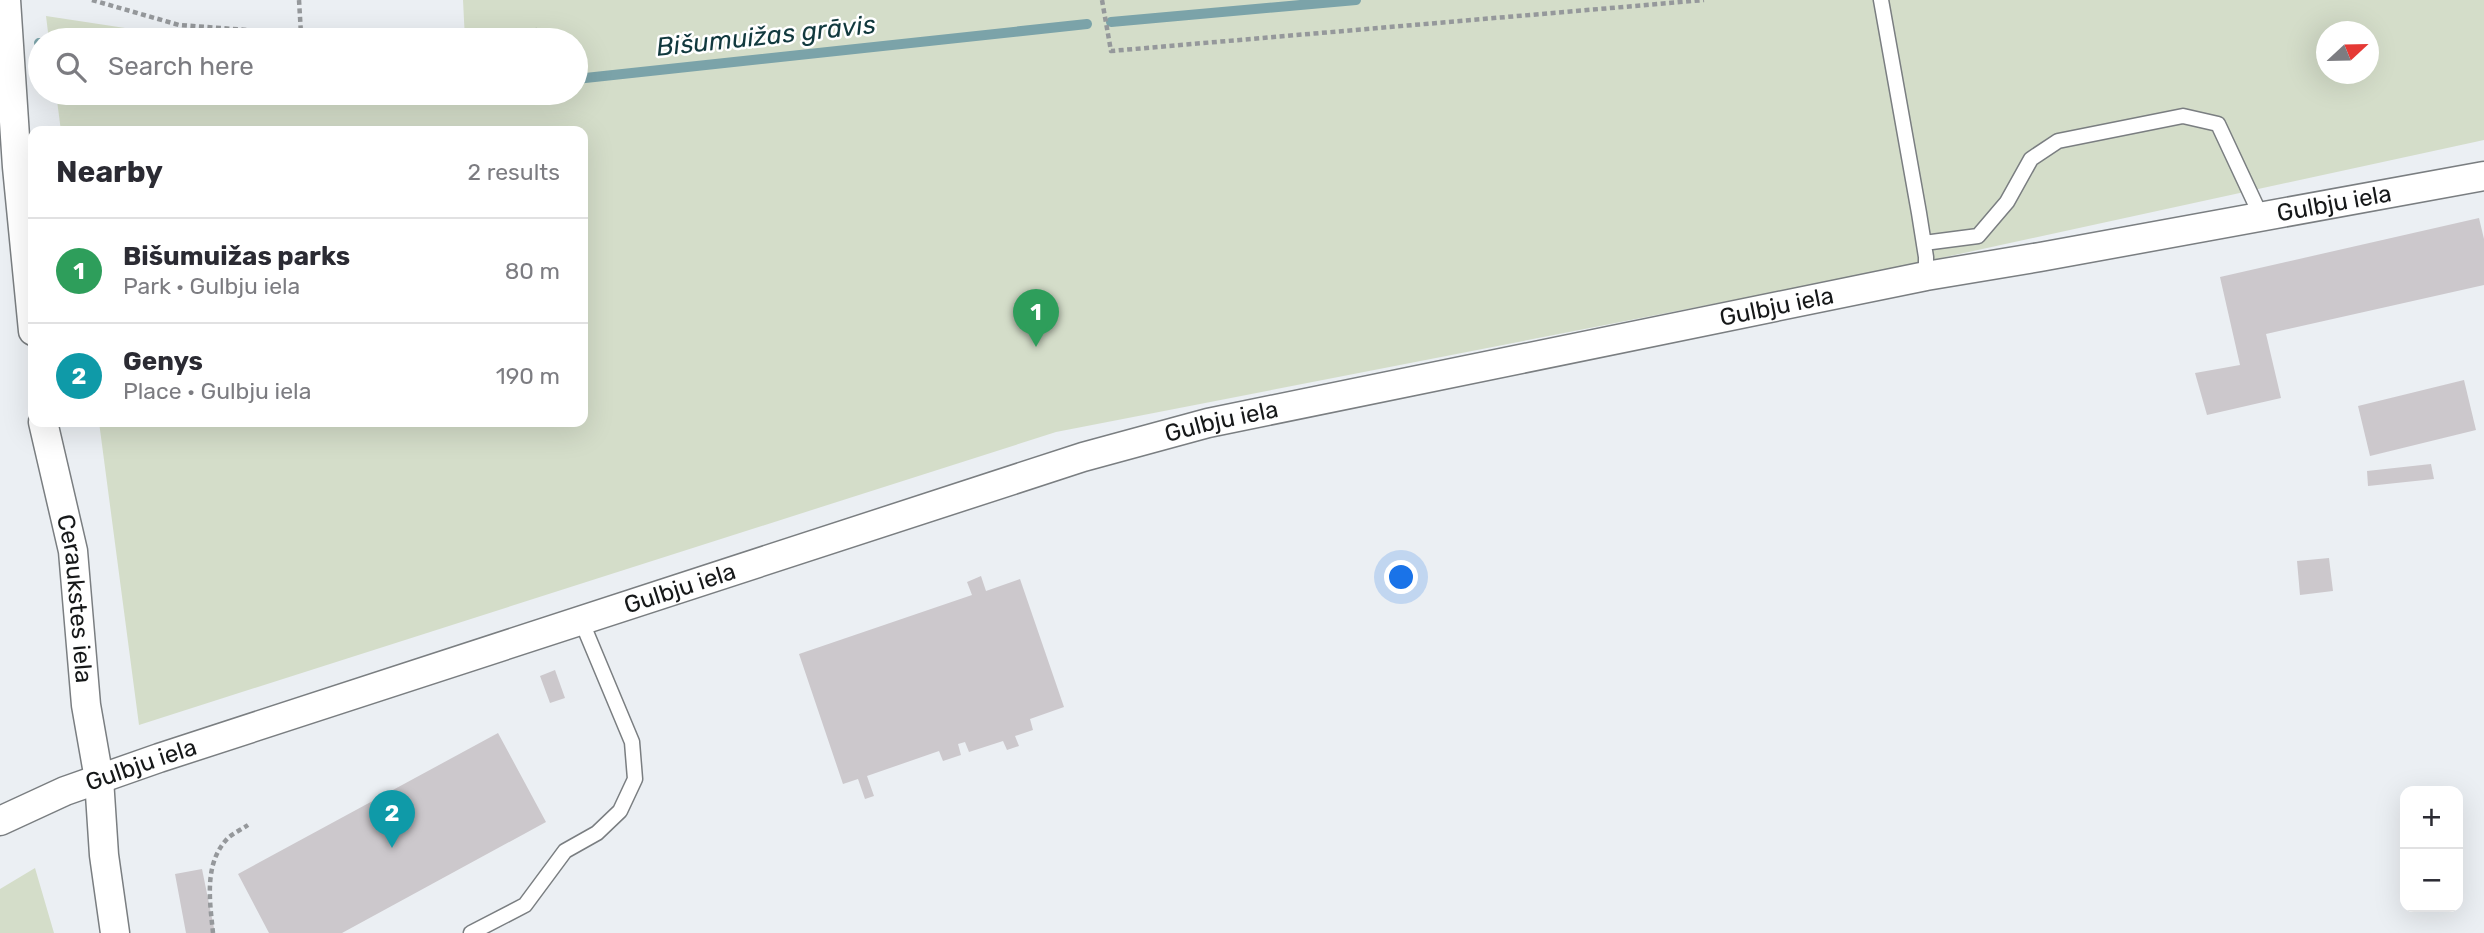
<!DOCTYPE html>
<html lang="en">
<head>
<meta charset="utf-8">
<style>
  :root { --surface:#fff; --page:#f2f2f3; --text:#2b2b33; --muted:#7c7c81; --line:#e1e1e2; --accent:#111827 }
  body { margin:0; font-family:Rubik,sans-serif; background:var(--page); color:var(--text) }
  .controls { position:absolute; right:21px; bottom:21px; display:grid; overflow:hidden; border-radius:14px; box-shadow:0 7px 28px #0002 }
  .controls button { width:63px; height:63px; display:grid; place-items:center; padding:0; border:0; border-bottom:2px solid var(--line); background:var(--surface); color:var(--text); font:35px sans-serif }
  .compass { position:absolute; left:2316px; top:21px; width:63px; height:63px; border-radius:50%; background:var(--surface); box-shadow:0 7px 28px #0002; rotate:68deg }
  .you { position:absolute; left:1402px; top:578px; width:24px; height:24px; margin:-18px; border:5px solid #fff; border-radius:50%; background:#1a73e8; box-shadow:0 0 0 10px #1a73e833 }
  .badge { display:grid; place-items:center; width:46px; height:46px; border-radius:50%; background:var(--accent); color:#fff; font-size:23px; font-weight:700 }
  .pin { position:absolute; translate:-50% -58px; filter:drop-shadow(0 2px 4px #0008) }
  .pin::after { content:''; position:absolute; top:37px; width:24px; height:21px; background:inherit; clip-path:polygon(0 0,100% 0,50% 100%) }
  .list { margin:0; padding:0; list-style:none }
  h2 { display:flex; justify-content:space-between; align-items:center; height:91px; margin:0; padding:0 28px; font-size:30px }
  h2 small { font-size:23px; font-weight:400; color:var(--muted) }
  .list li { display:grid; grid-template-columns:46px 1fr auto; gap:21px; align-items:center; box-sizing:border-box; height:105px; padding:0 28px; border-top:2px solid var(--line) }
  .list b { display:block; font-size:26px; white-space:nowrap }
  .list p { margin:0; font-size:23px; white-space:nowrap; color:var(--muted) }
  .list em { font-size:23px; font-style:normal; color:var(--muted) }
  .icon { flex:none; width:38px; height:38px; fill:none; stroke:currentColor; stroke-width:2; stroke-linecap:round; stroke-linejoin:round }
  .map { position:relative; flex:none; width:2484px; height:933px; overflow:hidden }
  .search { position:absolute; background:var(--surface); box-shadow:0 7px 28px #0002; left:28px; top:28px; width:560px; height:77px; display:flex; align-items:center; gap:18px; box-sizing:border-box; padding:0 24px; border-radius:38px; color:var(--muted); font-size:26px }
  .panel { position:absolute; background:var(--surface); box-shadow:0 7px 28px #0002; left:28px; top:126px; width:560px; height:301px; border-radius:14px }
  .map>svg:first-child { display:block }
  .green { fill:#d4ddc9; fill-rule:evenodd }
  .lines { fill:none; stroke-linecap:round; stroke-linejoin:round }
  .stream { stroke:#7ba3a9; stroke-width:10 }
  .building { fill:#ccc8cc }
  .service-casing { stroke:#7a7e81; stroke-width:17 }
  .minor-casing { stroke:#7a7e81; stroke-width:31 }
  .path { stroke:#95989b; stroke-width:4.5; stroke-dasharray:5 3.5; stroke-linecap:butt }
  .service { stroke:#fff; stroke-width:14 }
  .minor { stroke:#fff; stroke-width:28 }
  .labels { text-anchor:middle; dominant-baseline:central; stroke-width:5; stroke-linejoin:round; paint-order:stroke }
  .street-label { font-size:24px; fill:#161819; stroke:#fff }
  .water-label { font-size:26px; font-style:italic; fill:#11393e; stroke:#fff }
</style>
</head>
<body>
<div class="map">
<svg width="2484" height="933" viewBox="0 0 2484 933">
  <rect width="100%" height="100%" fill="#ebeff3"/>
  <!-- green -->
  <path class="green" d="M463,0H2484V140L1872,273L1056,432L139,725L99,422H583V131H61L56,93H576V40H465ZM2326,32H2368V74H2326Z
    M46,16L204,40H49Z
    M35,868L54,933H0V889Z"/>
  <g class="lines">
    <!-- stream -->
    <path class="stream" d="M1111,22L1356,0
      M39,43H40
      M576,79L1087,24
      M451,93H452"/>
  </g>
  <!-- building -->
  <path class="building" d="M2479,218L2484,239V285L2266,334L2281,398L2207,415L2195,373L2240,365L2220,277Z
    M2464,380L2476,430L2370,456L2358,406Z
    M2431,464L2434,479L2368,486L2367,471Z
    M2329,558L2333,591L2300,595L2297,561Z
    M981,576L986,591L1020,579L1064,707L1030,719L1033,730L1015,736L1019,746L1007,750L1003,741L969,752L965,742L958,744L961,755L943,761L939,751L867,776L874,796L865,799L858,779L843,784L799,654L972,595L967,582Z
    M555,670L565,698L550,703L540,676Z
    M498,733L546,822L342,933H269L238,874Z
    M202,869L215,933H186L175,874Z"/>
  <g class="lines">
    <defs>
      <path id="service" d="M1881,0L1919,213L1926,257V276
        M1924,243L1978,236L2007,202L2031,159L2058,141L2183,116L2218,124L2261,216
        M471,933L525,905L565,851L597,833L620,811L635,779L632,742L581,620"/>
      <g id="minor">
        <path d="M6,0L17,167L33,331"/>
        <path id="s1" d="M43,422L73,551L86,705L99,779L104,855L115,933"/>
        <path id="s2" d="M0,821L65,791L159,758L1083,457L1208,423L1926,276L2040,257L2484,176"/>
      </g>
    </defs>
    <!-- service casing -->
    <use href="#service" class="service-casing"/>
    <!-- minor casing -->
    <use href="#minor" class="minor-casing"/>
    <!-- path -->
    <path class="path" d="M92,0L179,25L301,34L336,40
      M299,0L301,34
      M1102,0L1111,51L1704,0
      M475,40L537,30
      M213,933C210,902 203,862 229,837C234,833 242,829 248,825"/>
    <!-- service -->
    <use href="#service" class="service"/>
    <!-- minor -->
    <use href="#minor" class="minor"/>
  </g>
  <g class="labels">
    <!-- street labels -->
    <g class="street-label">
      <text stroke="none"><textPath href="#s2" startOffset="2420">Gulbju iela</textPath></text>
      <text stroke="none"><textPath href="#s2" startOffset="1853">Gulbju iela</textPath></text>
      <text stroke="none"><textPath href="#s2" startOffset="1286">Gulbju iela</textPath></text>
      <text stroke="none"><textPath href="#s2" startOffset="719">Gulbju iela</textPath></text>
      <text stroke="none"><textPath href="#s1" startOffset="180">Ceraukstes iela</textPath></text>
      <text stroke="none"><textPath href="#s2" startOffset="152">Gulbju iela</textPath></text>
    </g>
    <!-- water labels -->
    <g class="water-label">
      <text transform="translate(766 36) rotate(-6)">Bišumuižas grāvis</text>
    </g>
  </g>
</svg>
<div class="controls">
<button>+</button>
<button>−</button>
</div>
<svg class="compass" viewBox="-18 -18 36 36"><path d="M0-13l5 13h-10z" fill="#e53935"/><path d="M0 13l5-13h-10z" fill="#7c7c81"/></svg>
<div class="you"></div>
<div class="pin badge" style="left:1036px;top:347px;background:#2e9e5b">1</div>
<div class="pin badge" style="left:392px;top:848px;background:#0f9aa8">2</div>
<div class="search"><svg class="icon" aria-label="search" viewBox="0 0 24 24"><circle cx="10" cy="10" r="6"/><path d="M15 15l6 6"/></svg>Search here</div>
<section class="panel">
<h2>Nearby<small>2 results</small></h2>
<ul class="list">
<li><span class="badge" style="background:#2e9e5b">1</span><div><b>Bišumuižas parks</b><p>Park · Gulbju iela</p></div><em>80 m</em></li>
<li><span class="badge" style="background:#0f9aa8">2</span><div><b>Genys</b><p>Place · Gulbju iela</p></div><em>190 m</em></li>
</ul>
</section>
</div>
</body>
</html>
